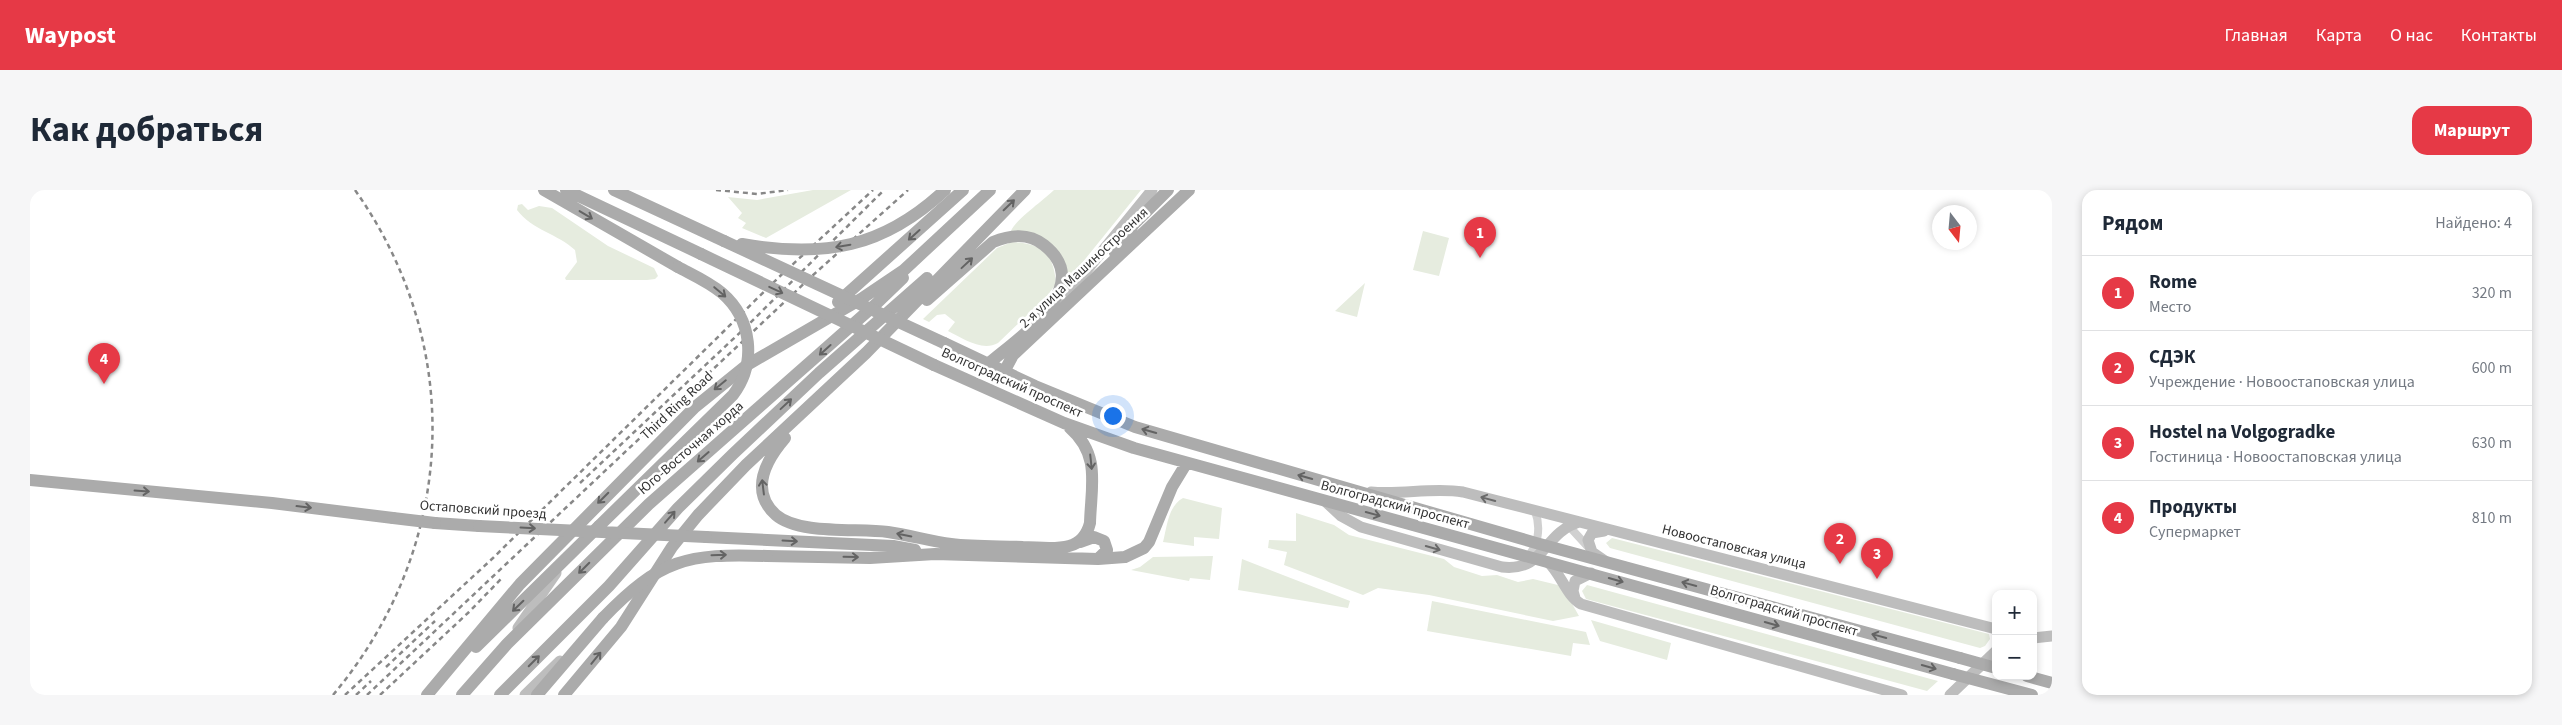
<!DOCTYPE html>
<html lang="ru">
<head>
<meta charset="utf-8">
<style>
  :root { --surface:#fff; --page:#f6f6f7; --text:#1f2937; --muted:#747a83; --line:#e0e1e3; --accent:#e63946 }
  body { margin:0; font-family:"Source Sans 3",sans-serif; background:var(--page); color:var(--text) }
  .controls { position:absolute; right:15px; bottom:15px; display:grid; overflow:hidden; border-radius:10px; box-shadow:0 2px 8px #0003 }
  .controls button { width:45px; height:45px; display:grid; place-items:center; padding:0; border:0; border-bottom:1px solid var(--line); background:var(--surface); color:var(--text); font:25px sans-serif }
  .compass { position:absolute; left:1902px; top:15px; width:45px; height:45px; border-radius:50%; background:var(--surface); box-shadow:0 2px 8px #0003; rotate:164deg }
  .you { position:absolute; left:1082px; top:225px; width:18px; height:18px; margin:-12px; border:4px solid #fff; border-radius:50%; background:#1a73e8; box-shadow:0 0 0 8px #1a73e833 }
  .badge { display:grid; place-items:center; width:32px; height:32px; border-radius:50%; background:var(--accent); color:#fff; font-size:16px; font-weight:700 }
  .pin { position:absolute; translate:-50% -41px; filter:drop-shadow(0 1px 2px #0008) }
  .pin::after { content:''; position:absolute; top:26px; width:18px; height:15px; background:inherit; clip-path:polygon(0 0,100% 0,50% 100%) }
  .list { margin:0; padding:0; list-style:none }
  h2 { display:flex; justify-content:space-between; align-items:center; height:65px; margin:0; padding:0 20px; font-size:21px }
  h2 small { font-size:16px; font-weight:400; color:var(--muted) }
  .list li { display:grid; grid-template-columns:32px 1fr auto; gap:15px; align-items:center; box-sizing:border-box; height:75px; padding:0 20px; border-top:1px solid var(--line) }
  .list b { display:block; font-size:19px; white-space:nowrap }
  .list p { margin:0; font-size:16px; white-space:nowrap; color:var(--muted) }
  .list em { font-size:16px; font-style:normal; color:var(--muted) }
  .map { position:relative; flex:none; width:2022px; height:505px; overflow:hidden; border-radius:15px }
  header { display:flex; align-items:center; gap:30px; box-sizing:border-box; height:70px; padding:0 25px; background:var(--accent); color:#fff }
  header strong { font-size:24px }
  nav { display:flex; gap:28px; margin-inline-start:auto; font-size:18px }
  .intro { display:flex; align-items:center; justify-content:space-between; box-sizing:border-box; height:120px; padding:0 30px }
  h1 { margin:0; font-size:35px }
  .button { padding:12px 22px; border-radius:15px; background:var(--accent); color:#fff; font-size:18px; font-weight:700 }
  main { display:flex; gap:30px; padding:0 30px }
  aside { flex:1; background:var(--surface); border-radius:15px; box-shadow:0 2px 8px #0003 }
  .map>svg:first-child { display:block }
  .green { fill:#e6ecdf }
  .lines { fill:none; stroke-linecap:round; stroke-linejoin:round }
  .street { stroke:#d0d0d0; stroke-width:8 }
  .secondary { stroke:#bdbdbd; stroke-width:11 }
  .primary { stroke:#ababab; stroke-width:12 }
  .rail { stroke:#888; stroke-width:2.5; stroke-dasharray:5 4; stroke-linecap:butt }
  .primary-bridge { stroke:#ababab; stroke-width:12 }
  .oneway { stroke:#636363 }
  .oneway2 { stroke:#6a6a6a }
  .labels { text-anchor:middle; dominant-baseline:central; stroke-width:5; stroke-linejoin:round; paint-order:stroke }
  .street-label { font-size:14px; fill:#333; stroke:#fff }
</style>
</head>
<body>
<header>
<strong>Waypost</strong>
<nav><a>Главная</a><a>Карта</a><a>О нас</a><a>Контакты</a></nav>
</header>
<div class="intro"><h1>Как добраться</h1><a class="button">Маршрут</a></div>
<main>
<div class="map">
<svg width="2022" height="505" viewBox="0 0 2022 505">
  <rect width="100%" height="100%" fill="#fff"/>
  <!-- green -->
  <path class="green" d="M783,0H821L736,48L712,38L716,33L708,28L712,23L698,7L727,10Z
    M1024,0H1111L1052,73L1036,89L1032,70L981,41C985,30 1014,10 1024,0Z
    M492,14L498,20L509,16L522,18L578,56L624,78L628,86L625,89L617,90H536L535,88L547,72L545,60C528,44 502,40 487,20L488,15Z
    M1393,41L1419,48L1409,86L1383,80Z
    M982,52C1012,53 1024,64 1026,94L1017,106L968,153C952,162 932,148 918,141L925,132L915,124L907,125L899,132L893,129L967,58Z
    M1335,93L1327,127L1305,121Z
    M1153,308L1192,318L1189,349L1164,347V356L1133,352C1137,337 1138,316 1153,308Z
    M1266,323L1304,335L1319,345L1414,369L1424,377L1452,386L1467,385L1488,392L1503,389L1532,396L1549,426L1523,431L1399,405L1348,398L1333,405L1254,375L1257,362L1238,358L1239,350L1266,351Z
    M1582,348L1959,444L1960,449L1955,456L1950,458L1580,358L1576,353Z
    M1183,366L1180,390L1160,388L1159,391L1101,380L1110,377L1123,367Z
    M1212,369L1320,411L1318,418L1208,400Z
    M1557,395L1908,491L1897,501L1556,409L1552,401Z
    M1402,411L1556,442L1560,455L1543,453L1541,466L1397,441Z
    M1561,430L1641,453L1637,470L1570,451Z"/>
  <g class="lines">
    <!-- street -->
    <path class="street" d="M1537,334L1559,358
      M1495,369C1509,357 1511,337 1505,321"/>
    <!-- secondary -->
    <path class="secondary" d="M1023,117L1044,96L1122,0
      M1341,302C1372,305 1403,297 1433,302L1966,439
      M1296,312L1311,326L1331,337L1472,377C1515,382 1513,343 1549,332
      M1574,341L1562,343L1558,350L1562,362L1575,371
      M1518,372C1531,384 1536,405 1551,414L1872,505
      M1545,408L1543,401L1545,391L1561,383
      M488,438L526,383
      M2003,448L2022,446
      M495,505L530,471
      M1920,505L1966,461"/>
    <!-- primary -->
    <path class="primary" d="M514,0L648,77
      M536,0L671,64
      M584,0L694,51
      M1085,63L1104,34L1138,0
      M897,110L963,52C980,45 998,42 1014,55C1067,97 988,148 958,174
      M808,112L933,0
      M914,153L1005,196L1105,237L1506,353L1930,468
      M904,175L1034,233L1104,258L1923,484
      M974,182L983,165L1159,0
      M755,248C736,270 719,301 746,325C769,345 828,338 858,342C879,345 900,351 921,354C945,357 970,356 993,357C1008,357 1024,360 1039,356C1051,353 1057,345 1060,333C1061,296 1071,265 1040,238
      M0,290L242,313L363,328
      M405,333L449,336
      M676,347L863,356L885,360
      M1050,352L1064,347L1074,351L1077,360L1068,369
      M737,366L840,368L905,364L1068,369L1095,367L1114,358L1119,352L1142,297L1156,274
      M446,457L569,336
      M1997,486L2022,493
      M397,505L490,394L665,217L717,175L831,109L874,80L960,0
      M432,505L477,454L619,314L846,114L873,88
      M470,505L579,396L648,318L703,264L789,183L897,88
      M507,505L573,428
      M534,505L591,437L642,357L668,325L716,275L836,163L995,0"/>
    <!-- rail -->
    <path class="rail" d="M686,0L727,4L758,0
      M550,293L717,136L854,0
      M356,477L405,431
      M303,505C427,357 436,157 325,0
      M315,505L463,368L748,88L843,0
      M326,505L341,491
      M337,505L782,86L878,0
      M350,505L439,422L471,389"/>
    <!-- primary-bridge -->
    <path class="primary-bridge" d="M694,51L914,153
      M712,54C794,68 853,58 915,0
      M671,64L904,175
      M363,328L405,333
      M449,336L676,347
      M569,336L703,205C727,173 722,129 692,103C679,92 663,85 648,77
      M573,428C630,369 657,363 737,366
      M1930,468L1966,478
      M1923,484L2002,505"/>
  </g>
  <!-- one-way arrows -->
  <defs><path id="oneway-shaft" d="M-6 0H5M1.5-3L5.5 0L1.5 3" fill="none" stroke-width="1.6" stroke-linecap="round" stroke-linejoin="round" transform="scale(1.25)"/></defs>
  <g class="oneway">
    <use href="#oneway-shaft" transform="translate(979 15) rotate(-44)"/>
    <use href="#oneway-shaft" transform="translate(556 25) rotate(31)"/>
    <use href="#oneway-shaft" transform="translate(884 45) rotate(138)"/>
    <use href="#oneway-shaft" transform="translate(813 56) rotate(170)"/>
    <use href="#oneway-shaft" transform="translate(937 73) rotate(-43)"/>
    <use href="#oneway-shaft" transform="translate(746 100) rotate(25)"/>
    <use href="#oneway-shaft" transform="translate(690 102) rotate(40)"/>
    <use href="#oneway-shaft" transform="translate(795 160) rotate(138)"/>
    <use href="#oneway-shaft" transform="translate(690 195) rotate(141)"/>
    <use href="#oneway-shaft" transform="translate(756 214) rotate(-43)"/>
    <use href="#oneway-shaft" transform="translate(1119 241) rotate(-164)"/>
    <use href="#oneway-shaft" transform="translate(673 267) rotate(139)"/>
    <use href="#oneway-shaft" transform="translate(1061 272) rotate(84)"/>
    <use href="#oneway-shaft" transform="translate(1275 287) rotate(-164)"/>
    <use href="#oneway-shaft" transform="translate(733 297) rotate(-97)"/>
    <use href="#oneway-shaft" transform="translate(112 301) rotate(4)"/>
    <use href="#oneway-shaft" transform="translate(573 308) rotate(135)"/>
    <use href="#oneway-shaft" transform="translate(274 317) rotate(7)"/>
    <use href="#oneway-shaft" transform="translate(1343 324) rotate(15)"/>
    <use href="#oneway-shaft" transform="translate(640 327) rotate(-49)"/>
    <use href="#oneway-shaft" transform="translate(498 338) rotate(3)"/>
    <use href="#oneway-shaft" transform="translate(874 345) rotate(-169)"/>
    <use href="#oneway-shaft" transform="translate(760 351) rotate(3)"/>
    <use href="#oneway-shaft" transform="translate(689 365) rotate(-2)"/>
    <use href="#oneway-shaft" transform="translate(821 367) rotate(1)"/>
    <use href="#oneway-shaft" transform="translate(554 378) rotate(135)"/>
    <use href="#oneway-shaft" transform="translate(1586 390) rotate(16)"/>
    <use href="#oneway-shaft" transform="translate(1659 394) rotate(-165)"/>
    <use href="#oneway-shaft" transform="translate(488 416) rotate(136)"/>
    <use href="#oneway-shaft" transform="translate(1742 434) rotate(16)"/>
    <use href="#oneway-shaft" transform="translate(1849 446) rotate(-165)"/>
    <use href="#oneway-shaft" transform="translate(566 468) rotate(-51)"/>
    <use href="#oneway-shaft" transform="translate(504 471) rotate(-45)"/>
    <use href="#oneway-shaft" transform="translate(1899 477) rotate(16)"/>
  </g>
  <g class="oneway2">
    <use href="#oneway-shaft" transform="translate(1458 309) rotate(-165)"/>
    <use href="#oneway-shaft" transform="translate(1403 358) rotate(16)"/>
  </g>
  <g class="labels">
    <!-- street labels -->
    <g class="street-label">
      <text transform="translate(1054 78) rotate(-43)">2-я улица Машиностроения</text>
      <text transform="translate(982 193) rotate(24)">Волгоградский проспект</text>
      <text transform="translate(647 216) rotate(-43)">Third Ring Road</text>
      <text transform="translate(661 258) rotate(-41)">Юго-Восточная хорда</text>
      <text transform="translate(1365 315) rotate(15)">Волгоградский проспект</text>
      <text transform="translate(453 320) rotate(4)">Остаповский проезд</text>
      <text transform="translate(1704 357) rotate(14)">Новоостаповская улица</text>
      <text transform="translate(1754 421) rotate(16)">Волгоградский проспект</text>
    </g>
  </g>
</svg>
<div class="controls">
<button>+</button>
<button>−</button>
</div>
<svg class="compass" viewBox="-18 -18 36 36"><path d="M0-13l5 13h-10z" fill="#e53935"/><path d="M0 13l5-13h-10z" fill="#747a83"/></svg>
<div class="you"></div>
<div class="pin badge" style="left:1450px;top:68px">1</div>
<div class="pin badge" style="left:1810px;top:374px">2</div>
<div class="pin badge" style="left:1847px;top:389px">3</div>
<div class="pin badge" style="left:74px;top:194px">4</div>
</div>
<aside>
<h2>Рядом<small>Найдено: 4</small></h2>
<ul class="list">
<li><span class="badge">1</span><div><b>Rome</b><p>Место</p></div><em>320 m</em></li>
<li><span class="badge">2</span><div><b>СДЭК</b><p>Учреждение · Новоостаповская улица</p></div><em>600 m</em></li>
<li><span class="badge">3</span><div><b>Hostel na Volgogradke</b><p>Гостиница · Новоостаповская улица</p></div><em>630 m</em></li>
<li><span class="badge">4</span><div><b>Продукты</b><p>Супермаркет</p></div><em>810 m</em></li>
</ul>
</aside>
</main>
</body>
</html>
